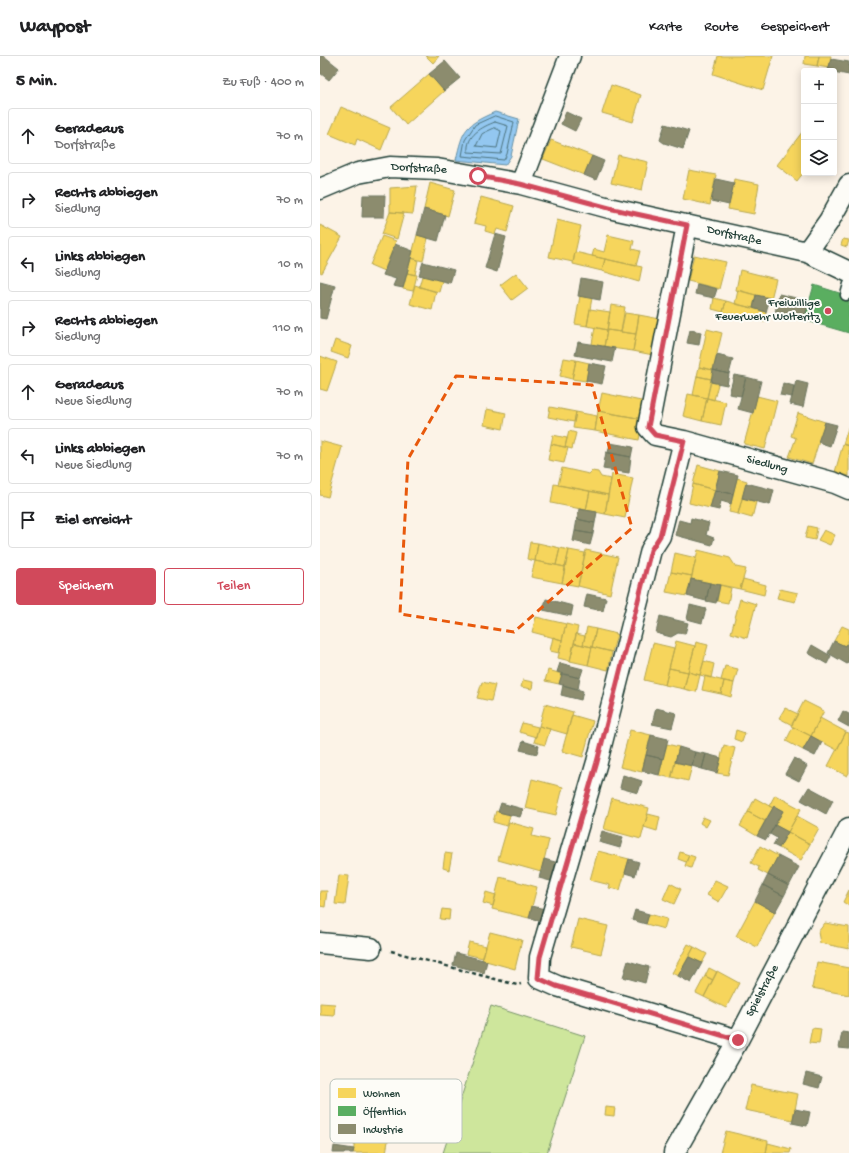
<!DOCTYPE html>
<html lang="de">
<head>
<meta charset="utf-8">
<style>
  :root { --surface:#fff; --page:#f6f6f6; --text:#202124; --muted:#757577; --line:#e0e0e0; --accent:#d1495b }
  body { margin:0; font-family:"Gochi Hand",sans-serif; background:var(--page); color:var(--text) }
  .controls { position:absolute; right:12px; top:12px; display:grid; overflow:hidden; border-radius:4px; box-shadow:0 2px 10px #0003 }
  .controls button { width:36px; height:36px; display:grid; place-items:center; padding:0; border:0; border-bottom:1px solid var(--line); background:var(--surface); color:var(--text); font:20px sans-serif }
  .stop { position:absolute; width:12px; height:12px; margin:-9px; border:3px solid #d1495b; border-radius:50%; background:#fff }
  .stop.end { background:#d1495b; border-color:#fff; box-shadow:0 1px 4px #0008 }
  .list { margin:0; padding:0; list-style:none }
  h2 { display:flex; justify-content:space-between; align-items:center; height:52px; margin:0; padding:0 16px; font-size:17px }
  h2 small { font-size:13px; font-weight:400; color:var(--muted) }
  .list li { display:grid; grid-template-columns:26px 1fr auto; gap:12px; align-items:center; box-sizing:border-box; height:56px; margin:0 8px 8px; padding:0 8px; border:1px solid var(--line); border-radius:4px }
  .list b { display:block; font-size:15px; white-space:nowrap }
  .list p { margin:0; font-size:13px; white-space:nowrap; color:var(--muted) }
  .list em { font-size:13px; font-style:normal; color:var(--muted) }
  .actions { display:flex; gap:8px; padding:12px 16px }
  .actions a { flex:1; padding:9px 0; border:1px solid var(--accent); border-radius:4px; text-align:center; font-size:14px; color:var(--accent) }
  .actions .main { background:var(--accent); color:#fff }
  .icon { flex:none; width:22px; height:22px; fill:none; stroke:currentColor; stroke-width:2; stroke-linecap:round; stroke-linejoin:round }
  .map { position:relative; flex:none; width:529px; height:1097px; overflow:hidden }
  header { display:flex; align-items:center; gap:24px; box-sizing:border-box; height:56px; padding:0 20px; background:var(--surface); border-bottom:1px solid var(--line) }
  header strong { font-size:19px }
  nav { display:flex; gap:22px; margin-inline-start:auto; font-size:14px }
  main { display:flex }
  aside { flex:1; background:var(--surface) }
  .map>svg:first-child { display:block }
  .green { fill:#cee69c; stroke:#769268 }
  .water { fill:#93c7f0; stroke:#6590a5 }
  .homes { fill:#f6d55c; stroke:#b6a750 }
  .public { fill:#5aae61; stroke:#488c54 }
  .industry { fill:#8c8c6e; stroke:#6b745d }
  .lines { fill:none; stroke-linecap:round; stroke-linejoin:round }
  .shore { stroke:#4d747f; stroke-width:1 }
  .lane-casing { stroke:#1f3d34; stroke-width:13 }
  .street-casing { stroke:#1f3d34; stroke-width:23 }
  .path { stroke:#1f3d34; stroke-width:2.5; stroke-dasharray:4 3; stroke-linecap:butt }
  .lane { stroke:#fdfcf7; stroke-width:10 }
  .street { stroke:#fdfcf7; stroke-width:20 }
  .route { stroke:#d1495b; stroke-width:5 }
  .marked { fill:none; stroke:#e8590c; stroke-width:3; stroke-dasharray:8 5; stroke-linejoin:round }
  .poi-dot { fill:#d1495b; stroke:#fdfcf7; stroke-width:1.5 }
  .labels { text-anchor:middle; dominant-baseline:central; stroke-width:4; stroke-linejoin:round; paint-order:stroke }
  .street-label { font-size:12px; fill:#1f3d34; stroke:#fdfcf7 }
  .poi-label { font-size:12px; fill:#1f3d34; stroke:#fdfcf7; text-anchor:end }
  .key { fill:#fdfcf7; stroke:#bac3bc; stroke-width:1 }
  .key-label { font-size:11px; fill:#1f3d34 }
</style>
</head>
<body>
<header>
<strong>Waypost</strong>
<nav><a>Karte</a><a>Route</a><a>Gespeichert</a></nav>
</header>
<main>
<aside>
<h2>5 Min.<small>Zu Fuß · 400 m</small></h2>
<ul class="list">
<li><svg class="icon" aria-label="ahead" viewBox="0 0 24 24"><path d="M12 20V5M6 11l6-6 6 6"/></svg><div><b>Geradeaus</b><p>Dorfstraße</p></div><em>70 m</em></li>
<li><svg class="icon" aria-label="right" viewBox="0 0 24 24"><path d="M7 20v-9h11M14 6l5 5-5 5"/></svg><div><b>Rechts abbiegen</b><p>Siedlung</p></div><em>70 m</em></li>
<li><svg class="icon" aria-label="left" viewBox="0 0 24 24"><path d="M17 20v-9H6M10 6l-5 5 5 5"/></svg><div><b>Links abbiegen</b><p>Siedlung</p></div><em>10 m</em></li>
<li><svg class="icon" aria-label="right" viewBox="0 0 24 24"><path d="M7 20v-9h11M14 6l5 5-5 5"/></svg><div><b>Rechts abbiegen</b><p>Siedlung</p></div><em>110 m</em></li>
<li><svg class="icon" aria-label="ahead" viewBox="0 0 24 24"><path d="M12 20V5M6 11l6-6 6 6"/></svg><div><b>Geradeaus</b><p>Neue Siedlung</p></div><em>70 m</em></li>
<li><svg class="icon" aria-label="left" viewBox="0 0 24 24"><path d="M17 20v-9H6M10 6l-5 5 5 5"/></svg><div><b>Links abbiegen</b><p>Neue Siedlung</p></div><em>70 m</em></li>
<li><svg class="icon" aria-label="arrive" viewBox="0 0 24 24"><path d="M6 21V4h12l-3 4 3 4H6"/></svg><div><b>Ziel erreicht</b></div></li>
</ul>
<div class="actions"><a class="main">Speichern</a><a>Teilen</a></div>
</aside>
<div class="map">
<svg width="529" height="1097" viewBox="0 0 529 1097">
  <rect width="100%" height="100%" fill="#fcf3e7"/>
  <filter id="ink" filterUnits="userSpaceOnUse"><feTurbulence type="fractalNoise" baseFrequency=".025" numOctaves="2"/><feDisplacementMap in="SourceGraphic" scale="8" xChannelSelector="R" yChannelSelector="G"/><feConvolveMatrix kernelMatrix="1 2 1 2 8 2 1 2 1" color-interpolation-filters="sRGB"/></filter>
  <g filter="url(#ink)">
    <!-- green -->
    <path class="green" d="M171,950L265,980L227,1097H123Z"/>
    <!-- water -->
    <path class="water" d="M175,56L199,63L191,100L185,109L136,104C143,73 145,69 175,56Z"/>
    <!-- homes -->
    <path class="homes" d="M106,0H119L113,7Z
      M398,0H453L443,34L393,18Z
      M485,0H499L497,10L484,8Z
      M499,0H511L509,12L497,10Z
      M109,18L124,35L86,69L71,51Z
      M291,29L321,39L313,66L282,57Z
      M21,51L70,72L61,94L37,83L35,89L9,78Z
      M483,75L484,116L477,125L457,109Z
      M231,84L272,100L264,119L223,103Z
      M298,99L328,106L322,134L291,127Z
      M369,114L396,119L390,149L363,143Z
      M414,123L439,128L434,158L408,153Z
      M110,127L135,134L128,160L104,153Z
      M97,130L93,158L70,156V132Z
      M161,141L194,150L187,176L177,173L175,178L165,175L166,170L154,167Z
      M70,156L84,157L77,183L62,178Z
      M237,164L261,170L253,206L229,201Z
      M0,169L22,181L2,217L0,216Z
      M97,179L108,182L103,205L91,202Z
      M288,179L314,185L312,193L320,195L316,210L272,200L274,193L284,196Z
      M62,180L76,185L64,215L50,209Z
      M523,183L529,184L527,191L521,189Z
      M255,196L285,203L282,215L253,208Z
      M374,199L406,206L399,233L368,225Z
      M91,202L98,204L95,219L87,217Z
      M285,203L322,211L319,226L282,215Z
      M420,214L456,223L451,243L416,234Z
      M87,217L97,219L93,235L83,233Z
      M196,217L208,232L192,244L180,229Z
      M102,220L122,225L119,236L99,231Z
      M95,229L116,236L112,254L90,248Z
      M418,234L436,239L433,252L415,248Z
      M260,240L272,242L267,270L255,268Z
      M394,242L406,245L403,256L392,253Z
      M406,245L446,256L444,266L403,256Z
      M291,249L305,251L301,276L287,274Z
      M270,253L290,256L287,274L267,270Z
      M305,257L319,259L316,278L301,276Z
      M319,259L340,263L333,299L313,295Z
      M275,271L287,274L284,291L272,288Z
      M387,273L402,277L393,314L379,311Z
      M287,274L316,278L313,295L284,291Z
      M15,284L32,290L28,302L11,296Z
      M0,300L17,306L7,335L0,333Z
      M244,302L256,304L252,323L240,320Z
      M256,304L269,307L266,325L252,323Z
      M379,311L393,314L391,323L377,320Z
      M377,320L391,323L387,342L373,339Z
      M391,326L398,328L394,344L387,342Z
      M282,337L326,346L323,363L278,355Z
      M368,338L387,342L382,365L363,360Z
      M437,340L457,345L445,393L424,388Z
      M387,342L406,346L401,369L382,365Z
      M230,351L256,356L254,366L228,361Z
      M167,353L186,357L183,373L164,369Z
      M278,355L323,363L319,384L275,375Z
      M256,356L277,360L275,375L253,372Z
      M478,357L505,366L492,408L469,401L476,382L471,380Z
      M529,369V390L523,388Z
      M249,375L256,377L252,393L245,391Z
      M233,379L247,382L245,391L231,388Z
      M0,385L22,391L8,441L0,439Z
      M231,388L248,392L244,407L228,404Z
      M523,388L529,390V420L515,416Z
      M378,409L400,415L395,434L373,428Z
      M242,412L269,418L272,415L278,416L281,421L291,423L288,439L238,429Z
      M292,418L313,422L305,462L285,458Z
      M417,422L427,425L418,458L409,456Z
      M234,428L270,435L266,454L231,447Z
      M373,428L395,434L390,452L369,447Z
      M270,435L288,439L285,458L266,454Z
      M422,442L436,446L432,462L418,458Z
      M488,470L497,472L495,484L485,482Z
      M504,474L515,479L510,489L498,484Z
      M210,486L218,487L215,505L207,503Z
      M218,487L240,492L236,509L215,505Z
      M240,492L249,494L245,511L236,509Z
      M249,494L265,497L258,530L242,527Z
      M266,494L298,501L290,538L258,530Z
      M378,494L410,502L416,511L426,513L420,533L371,523Z
      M355,497L376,502L372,520L351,516Z
      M215,505L245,511L242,527L211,521Z
      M351,516L372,520L367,540L346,536Z
      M423,523L446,529L444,539L420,533Z
      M400,529L411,532L408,547L397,545Z
      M460,533L478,537L475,546L457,542Z
      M420,543L436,548L427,582L411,577Z
      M216,561L246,568L242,584L212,576Z
      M246,568L258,571L250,605L238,602Z
      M522,570L529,573V583L525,590L514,585Z
      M267,571L276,573L272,591L263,589Z
      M276,573L297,578L292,596L272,591Z
      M256,578L265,580L263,589L254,587Z
      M233,581L242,584L239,597L230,595Z
      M356,585L375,590L368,616L349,612Z
      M376,586L388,589L380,619L368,616Z
      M254,587L272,591L268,609L250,605Z
      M333,587L354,592L345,629L324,624Z
      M272,591L292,596L288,614L268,609Z
      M384,605L394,608L391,622L380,619Z
      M405,610L418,613L414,627L401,624Z
      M349,612L368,616L364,633L345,629Z
      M228,614L242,618L239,628L225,625Z
      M368,616L380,619L376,636L364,633Z
      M385,620L404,625L401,638L382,634Z
      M203,624L213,626L212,633L201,631Z
      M404,625L414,627L411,641L401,638Z
      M162,626L175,629L171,645L157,642Z
      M484,645L504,655L491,680L471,670Z
      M225,648L253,656L247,678L219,670Z
      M465,652L478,658L472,669L459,662Z
      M252,659L273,665L263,701L242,695Z
      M500,662L526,676L517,694L491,680Z
      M202,667L218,671L216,681L199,676Z
      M219,670L230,673L225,689L214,686Z
      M473,671L491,680L483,694L466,685Z
      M310,674L331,679L322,716L300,711Z
      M416,674L425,677L422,686L414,683Z
      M526,676L529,677V717L527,720L508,710Z
      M347,688L359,691L351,722L339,719Z
      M404,689L415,692L408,719L397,717Z
      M355,706L372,710L368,725L352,721Z
      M212,723L243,731L236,759L205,752Z
      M455,739L481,753L468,776L455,769L463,755L454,750L453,752L449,750Z
      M292,742L329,752L321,783L284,773Z
      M435,742L453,752L445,765L428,756Z
      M176,755L190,759L187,770L173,766Z
      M428,756L445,765L437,780L420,770Z
      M328,758L340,761L337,775L324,771Z
      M477,760L499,772L490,788L468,776Z
      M383,761L390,764L386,771L380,767Z
      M189,766L214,773L212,780L229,784L221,816L178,804Z
      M468,776L490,788L481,804L459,792Z
      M440,790L458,800L448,819L438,814L439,811L431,807Z
      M278,795L309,803L300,834L289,832L290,829L270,824Z
      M360,796L369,799L366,806L358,803Z
      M125,797L132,798L129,814L123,812Z
      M369,799L375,801L371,812L365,810Z
      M19,819L29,820L25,849L15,848Z
      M180,821L217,831L209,862L172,853Z
      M395,824L408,830L399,846L387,839Z
      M350,827L361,833L354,848L343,843Z
      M529,834V850L523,846Z
      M0,835H7L5,851L0,850Z
      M166,836L176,839L173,850L163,847Z
      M435,845L455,856L437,891L416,880Z
      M122,853L130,854L129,864L120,863Z
      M329,858L347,863L344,873L326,868Z
      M258,863L288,870L281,898L251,891Z
      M505,867L529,871V893L500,887L498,876Z
      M170,876L202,884L195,913L162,904Z
      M149,886L166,890L163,902L146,898Z
      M368,888L374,891L358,920L352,917Z
      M374,891L387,898L382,907L369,901Z
      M497,906L529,912V939L492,932Z
      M389,912L397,916L393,924L385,920Z
      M397,915L419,927L406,952L384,941Z
      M385,920L393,924L384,941L376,937Z
      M0,947L15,948L14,960L0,959Z
      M492,972L501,973L499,988L489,987Z
      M431,1029L478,1038L473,1064L425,1054Z
      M286,1051L295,1052L294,1060L285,1059Z
      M406,1075L448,1085L446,1097H400Z
      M36,1080L68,1085L66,1097H33Z
      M448,1087L471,1093L470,1097H446Z"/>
    <!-- public -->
    <path class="public" d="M494,229L529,240V277L484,264Z"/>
    <!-- industry -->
    <path class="industry" d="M0,0H4L19,12L9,24L0,17Z
      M511,3L529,6V19L508,15Z
      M125,5L140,22L124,35L109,18Z
      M246,56L261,63L255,75L241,68Z
      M345,68L369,75L363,93L344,87L340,84Z
      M272,100L284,105L276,124L264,119Z
      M396,123L414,127L409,149L391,145Z
      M43,139H65L64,161H42Z
      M104,153L125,159L118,185L97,179Z
      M175,178L186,181L177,216L165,212Z
      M75,188L93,195L83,232L73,230L76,223L63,219Z
      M103,206L134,214L130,227L99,219Z
      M261,222L283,226L280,244L258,240Z
      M0,225L15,229L6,263L0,262Z
      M377,228L397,233L394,242L375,238Z
      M459,238L489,245L484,264L455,257Z
      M436,239L450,242L446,256L433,252Z
      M370,274L381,276L379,289L367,287Z
      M258,286L295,292L292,306L255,299Z
      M397,299L413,303L409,318L393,314Z
      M269,307L286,310L282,328L266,325Z
      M393,314L409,318L407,329L391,326Z
      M414,319L426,321L421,340L409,338Z
      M426,321L441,325L433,357L418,353Z
      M476,325L488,328L483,351L470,348Z
      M463,327L474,330L472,341L460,339Z
      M505,366L517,369L510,390L498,386Z
      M290,387L313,391L311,401L288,397Z
      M286,396L311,401L309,417L283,413Z
      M400,415L418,419L413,438L395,434Z
      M426,427L454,434L450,449L422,442Z
      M395,434L413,438L411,448L401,445L399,454L390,452Z
      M259,453L277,456L275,467L257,463Z
      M371,462L389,467L386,479L394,482L392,489L355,479L359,464L370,467Z
      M257,463L275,467L273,478L255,475Z
      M255,475L273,478L270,489L253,485Z
      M371,523L390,527L386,545L367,540Z
      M390,527L400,529L396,547L386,545Z
      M267,538L286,542L283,555L264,551Z
      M226,543L253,550L251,560L223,554Z
      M370,549L386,553L382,567L367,563Z
      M340,560L368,567L365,578L358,577L351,581L336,577Z
      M514,585L525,590L526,588L529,590V604L527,608L508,597Z
      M492,589L511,600L507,608L488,597Z
      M240,607L263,613L260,622L237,616Z
      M242,618L260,622L258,633L239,628Z
      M243,629L263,635L261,644L241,639Z
      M336,652L356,657L352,672L332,668Z
      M523,655L529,658V671L518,665Z
      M331,679L348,683L343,703L326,699Z
      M491,680L502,686L495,700L483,694Z
      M203,685L219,690L217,698L200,694Z
      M359,691L375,696L372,710L355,706Z
      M375,696L386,698L382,713L372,710Z
      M386,698L401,702L397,717L382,713Z
      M326,699L343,703L339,719L322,715Z
      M474,702L487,710L479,725L465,718Z
      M303,719L322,725L318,737L300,732Z
      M489,731L513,744L506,758L481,744Z
      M181,747L203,753L200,761L178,756Z
      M454,750L463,755L446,784L437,780Z
      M455,769L468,776L459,792L453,789L457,782L450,778Z
      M282,775L303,781L300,792L279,786Z
      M458,800L479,811L469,830L448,819Z
      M224,803L239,807L234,826L219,822Z
      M309,803L319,806L315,820L305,817Z
      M448,819L469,830L464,840L443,829Z
      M443,829L464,840L455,856L435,845Z
      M212,850L225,853L222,865L209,862Z
      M315,854L329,858L326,868L312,864Z
      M136,897L167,905L164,917L133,909Z
      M369,901L382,907L371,927L358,920Z
      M308,905L329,911L325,927L303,921Z
      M522,976L529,977V993L519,992Z
      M486,1017L502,1021L499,1032L483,1028Z
      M475,1053L490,1056L487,1070L472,1067Z
      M14,1090L34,1093L33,1097H13Z"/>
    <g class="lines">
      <!-- shore -->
      <path class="shore" d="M175,60L194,66L187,98L184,104L142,100L145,84L155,69Z
        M175,66L188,70L181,98L148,96C146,79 162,71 175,66Z
        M175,72L181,75L177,92L156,90L162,78Z"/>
      <defs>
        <path id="lane" d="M526,239L529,228"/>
        <path id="street" d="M201,128L250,0
          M0,133L38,117L70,111L117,113L201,128L293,153L487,196L529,216
          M487,196L509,165L529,129
          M364,385L335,379L328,371L367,169
          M0,887L51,892
          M418,984L237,930L219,922L220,901L277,706L331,494L340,480L364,385L515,427L529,433
          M354,1097L418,984L529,772"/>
      </defs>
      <!-- lane casing -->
      <use href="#lane" class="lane-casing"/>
      <!-- street casing -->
      <use href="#street" class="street-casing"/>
      <!-- path -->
      <path class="path" d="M71,895L197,929L201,928"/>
      <!-- lane -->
      <use href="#lane" class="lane"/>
      <!-- street -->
      <use href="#street" class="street"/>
    </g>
  </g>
  <g class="lines" filter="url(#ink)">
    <!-- route -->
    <path class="route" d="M158,120L200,128L293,153L367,169L328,371L335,379L364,385L340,480L331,494L277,706L220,901L218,922L236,930L418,984"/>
  </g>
  <!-- marked area -->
  <path class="marked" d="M136,320L272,329L312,472L194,576L80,558L88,403Z"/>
  <!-- markers -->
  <circle class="poi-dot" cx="508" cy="255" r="4"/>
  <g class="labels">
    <!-- street labels -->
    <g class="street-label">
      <text transform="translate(99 113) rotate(3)">Dorfstraße</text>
      <text transform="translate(414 180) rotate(13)">Dorfstraße</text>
      <text transform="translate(447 409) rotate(15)">Siedlung</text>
      <text transform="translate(443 935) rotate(-62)">Spielstraße</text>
    </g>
    <!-- poi labels -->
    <g class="poi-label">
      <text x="500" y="248">Freiwillige<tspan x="500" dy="14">Feuerwehr Wolteritz</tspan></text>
    </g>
  </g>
  <!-- legend -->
  <rect x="10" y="1023" width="132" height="64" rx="6" class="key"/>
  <rect x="18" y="1032" width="18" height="10" fill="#f6d55c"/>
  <rect x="18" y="1050" width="18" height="10" fill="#5aae61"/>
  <rect x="18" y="1068" width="18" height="10" fill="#8c8c6e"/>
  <g class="key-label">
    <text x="43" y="1041">Wohnen</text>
    <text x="43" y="1059">Öffentlich</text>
    <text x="43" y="1077">Industrie</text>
  </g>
</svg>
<div class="controls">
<button>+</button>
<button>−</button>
<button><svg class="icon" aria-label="layers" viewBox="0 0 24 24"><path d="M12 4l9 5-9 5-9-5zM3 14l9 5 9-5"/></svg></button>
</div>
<div class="stop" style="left:158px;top:120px"></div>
<div class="stop end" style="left:418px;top:984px"></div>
</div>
</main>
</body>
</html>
